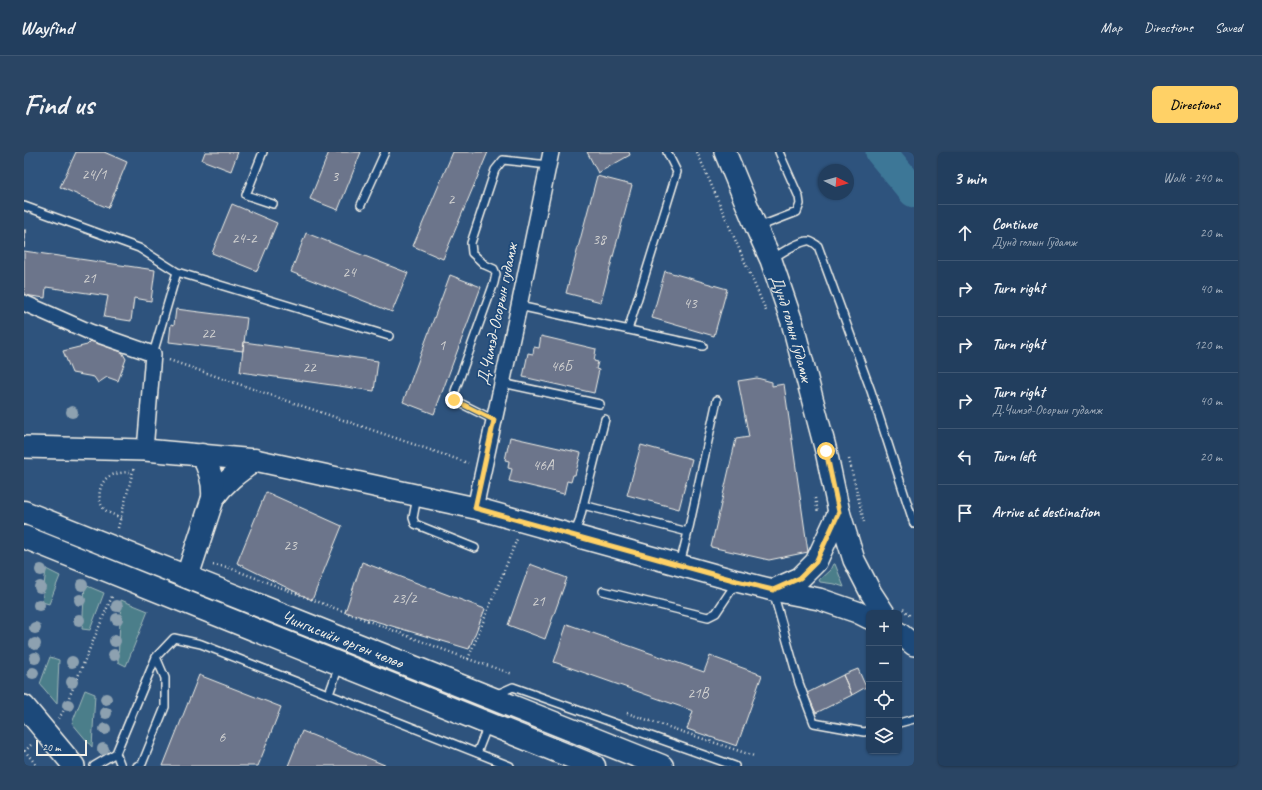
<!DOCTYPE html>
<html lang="en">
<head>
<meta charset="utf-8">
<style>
  :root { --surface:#223e5e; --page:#2a4564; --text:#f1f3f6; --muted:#a2aebc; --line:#3f5773; --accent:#ffd166 }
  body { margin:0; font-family:Caveat,sans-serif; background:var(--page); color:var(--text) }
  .controls { position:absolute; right:12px; bottom:12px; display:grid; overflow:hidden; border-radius:6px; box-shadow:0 1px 3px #0004 }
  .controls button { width:36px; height:36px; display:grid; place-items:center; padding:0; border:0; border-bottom:1px solid var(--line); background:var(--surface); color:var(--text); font:20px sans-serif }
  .compass { position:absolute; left:794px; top:12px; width:36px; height:36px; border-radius:50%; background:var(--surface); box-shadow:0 1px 3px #0004; rotate:95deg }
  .scale { position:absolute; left:12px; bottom:10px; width:51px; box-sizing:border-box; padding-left:4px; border:2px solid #f4f1e8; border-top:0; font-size:11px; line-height:14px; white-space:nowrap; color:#f4f1e8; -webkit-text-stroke:3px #1f4a7a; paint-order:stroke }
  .stop { position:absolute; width:12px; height:12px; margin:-9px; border:3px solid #ffd166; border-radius:50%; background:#fff }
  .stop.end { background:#ffd166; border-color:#fff; box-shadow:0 1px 4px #0008 }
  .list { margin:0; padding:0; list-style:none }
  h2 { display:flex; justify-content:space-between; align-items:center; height:52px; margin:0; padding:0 16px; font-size:17px }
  h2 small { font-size:13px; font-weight:400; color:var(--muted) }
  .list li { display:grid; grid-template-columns:26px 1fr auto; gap:12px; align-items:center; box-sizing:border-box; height:56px; padding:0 16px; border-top:1px solid var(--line) }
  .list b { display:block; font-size:15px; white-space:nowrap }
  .list p { margin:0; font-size:13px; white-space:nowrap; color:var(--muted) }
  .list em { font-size:13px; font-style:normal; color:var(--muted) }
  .icon { flex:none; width:22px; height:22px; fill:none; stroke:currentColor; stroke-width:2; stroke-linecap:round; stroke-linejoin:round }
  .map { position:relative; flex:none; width:890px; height:614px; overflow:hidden; border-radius:6px }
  header { display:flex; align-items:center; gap:24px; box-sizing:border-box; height:56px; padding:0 20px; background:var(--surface); border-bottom:1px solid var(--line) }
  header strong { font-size:19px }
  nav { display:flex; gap:22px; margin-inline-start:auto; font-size:14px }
  .intro { display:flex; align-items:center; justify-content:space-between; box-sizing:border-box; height:96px; padding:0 24px }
  h1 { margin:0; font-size:28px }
  .button { padding:10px 18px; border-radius:6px; background:var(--accent); color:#111; font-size:14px; font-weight:700 }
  main { display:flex; gap:24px; padding:0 24px }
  aside { flex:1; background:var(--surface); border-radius:6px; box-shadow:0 1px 3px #0004 }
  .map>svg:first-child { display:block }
  .green { fill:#4b7e8a; stroke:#a0b8b9 }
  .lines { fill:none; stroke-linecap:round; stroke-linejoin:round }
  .river { stroke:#3e7797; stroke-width:31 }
  .building { fill:#6c758b; stroke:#f4f1e8 }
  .service-casing { stroke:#f4f1e8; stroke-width:10 }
  .minor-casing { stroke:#f4f1e8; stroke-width:18 }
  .secondary-casing { stroke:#f4f1e8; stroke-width:24 }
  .trunk-casing { stroke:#f4f1e8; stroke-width:25 }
  .path { stroke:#f4f1e8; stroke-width:2.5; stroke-dasharray:1 3; stroke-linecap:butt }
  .service { stroke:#1f4a7a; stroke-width:7 }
  .minor { stroke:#1f4a7a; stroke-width:15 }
  .secondary { stroke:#1f4a7a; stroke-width:21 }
  .trunk { stroke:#1f4a7a; stroke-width:22 }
  .tree { fill:#8da1b0 }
  .route { stroke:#ffd166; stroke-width:5 }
  .labels { text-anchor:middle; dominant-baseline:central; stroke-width:3.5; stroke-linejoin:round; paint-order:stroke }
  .number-label { font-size:15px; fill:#d2d2d1 }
  .street-label { font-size:17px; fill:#f4f1e8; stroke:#1f4a7a }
</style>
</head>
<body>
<header>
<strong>Wayfind</strong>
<nav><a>Map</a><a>Directions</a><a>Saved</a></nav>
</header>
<div class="intro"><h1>Find us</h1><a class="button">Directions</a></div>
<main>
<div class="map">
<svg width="890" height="614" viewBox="0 0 890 614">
  <rect width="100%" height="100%" fill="#2e537d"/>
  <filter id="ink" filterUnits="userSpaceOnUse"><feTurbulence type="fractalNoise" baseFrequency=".025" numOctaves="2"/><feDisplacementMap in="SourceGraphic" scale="8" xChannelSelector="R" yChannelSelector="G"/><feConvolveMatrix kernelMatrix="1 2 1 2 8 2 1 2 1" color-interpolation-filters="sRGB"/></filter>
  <g filter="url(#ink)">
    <!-- green -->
    <path class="green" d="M809,412H811L820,435L811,432L796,430L795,428L806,418Z
      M22,417L36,424L25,452L18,450Z
      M61,433L80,441L66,478L58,477Z
      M97,448L124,459L102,514L94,510Z
      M26,505L35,508L33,552L16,532Z
      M61,538L71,542L68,595L48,571Z"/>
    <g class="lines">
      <!-- river -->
      <path class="river" d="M857,0L890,40"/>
    </g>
    <!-- building -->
    <path class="building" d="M52,0H80L103,10L84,56L36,35Z
      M181,0H214L207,19L178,8Z
      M305,0H337L314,58L286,47Z
      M429,0H464L419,107L389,94Z
      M563,0H605L606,3L574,21Z
      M573,24L608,33L577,150L542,141Z
      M208,52L253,71L233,119L188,101Z
      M0,78H2L0,96Z
      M282,81L384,121L368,160L267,120Z
      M0,99L131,118L127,149L110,146L107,169L80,165L84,144L22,135L21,146L0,143Z
      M641,119L703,137L690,184L628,166Z
      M426,123L457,135L410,262L379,250Z
      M152,157L223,166L219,199L145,190L147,172L150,173Z
      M517,184L572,197L570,209L574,210L572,217L575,218L570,241L499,225L504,201L509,202L510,195L515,196Z
      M67,189L98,200L102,207L94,229L83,225L74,231L70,225L48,221L39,199L63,193Z
      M220,190L354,209L350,239L216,220Z
      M733,226L748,230V234L760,232L784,400L745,408L687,395L712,287L725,285L714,229Z
      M486,285L557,301L551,323H549L547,330L543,329L540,342L485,329L488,317L484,316L485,309L481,308Z
      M617,293L668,307L655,357L603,343Z
      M242,340L318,374L288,448L213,411Z
      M338,410L461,457L445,497L321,460Z
      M506,412L543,426L521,487L484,473Z
      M543,472L680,520L686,504L738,523L713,594L663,577L669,559L530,510Z
      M834,517L842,535L828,543L819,523Z
      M175,523L257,555L234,614H139Z
      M819,523L828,543L792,561L783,541Z
      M278,579L320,596L363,614H264Z"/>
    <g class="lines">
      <defs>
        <path id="service" d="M239,0L222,43L249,52
          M337,53L361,0
          M0,54L115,96L153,120L365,184
          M734,75L773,60L776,52L775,45L755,0
          M748,107C757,101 772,91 783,89C787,88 791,92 794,94L847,239L890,372
          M495,154L679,194
          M604,178L653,20L643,0
          M129,202L153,120
          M478,231L576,252
          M470,268L430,248L431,239L470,131L472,122L470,117L461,113L448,101L447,91L471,18L479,8L524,13
          M393,345L389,366L391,372L451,396
          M559,353L664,380
          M550,382L555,370L581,267
          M656,412L664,380L693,248
          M579,439L684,465L692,461L712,431
          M749,440L775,531L790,571L840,580L845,579
          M305,542L315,514
          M471,543L489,535L711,614
          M875,571L890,567
          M453,601L464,573
          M70,614L92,601
          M97,614L92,601L132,505L150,486L177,492L486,614
          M113,614L118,612L141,555V526L132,505"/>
        <path id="minor" d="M0,151L66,180L129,202L121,298
          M451,356L495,154L527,0"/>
        <g id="secondary">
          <path id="s1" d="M701,0L732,75L747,108L768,170L802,299L815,360L830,408L847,441L860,461"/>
          <path d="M0,295L121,298L231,308L451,356L713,429L749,438L795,447L833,460L845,466"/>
          <path d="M749,438L776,426L792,410L815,360"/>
          <path d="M875,481L890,493"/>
          <path d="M0,554L50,614"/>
        </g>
        <g id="trunk">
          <path d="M189,346C201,329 214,320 231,308"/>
          <path id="s2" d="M0,360L638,614"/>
          <path d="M0,385L570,614"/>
          <path d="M163,425L189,346C190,331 186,317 178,303"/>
        </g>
      </defs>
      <!-- service casing -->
      <use href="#service" class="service-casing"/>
      <!-- minor casing -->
      <use href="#minor" class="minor-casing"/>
      <!-- secondary casing -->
      <use href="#secondary" class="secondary-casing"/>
      <!-- trunk casing -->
      <use href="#trunk" class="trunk-casing"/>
      <!-- path -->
      <path class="path" d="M673,0L743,161
        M145,208L444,311
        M825,307L840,370
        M791,346L794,360
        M97,366C91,363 84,361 80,357C72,348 75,329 86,324C92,321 101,320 108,320
        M94,376L110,315
        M189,413L203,415L444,507L489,522
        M879,457L887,465
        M444,507L493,387
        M603,561L730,604
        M34,566L38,562L89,442
        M7,593L1,599L13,614"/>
      <!-- service -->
      <use href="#service" class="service"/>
      <!-- minor -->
      <use href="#minor" class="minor"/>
      <!-- secondary -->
      <use href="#secondary" class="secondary"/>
      <!-- trunk -->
      <use href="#trunk" class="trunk"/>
    </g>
    <!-- trees -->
    <g class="tree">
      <circle cx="48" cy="260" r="6"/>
      <circle cx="17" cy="418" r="6"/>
      <circle cx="58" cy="433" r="6"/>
      <circle cx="16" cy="435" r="6"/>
      <circle cx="56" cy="448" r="6"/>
      <circle cx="15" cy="453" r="6"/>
      <circle cx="93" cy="454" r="6"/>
      <circle cx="93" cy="467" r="6"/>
      <circle cx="55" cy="468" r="6"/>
      <circle cx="11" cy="476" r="6"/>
      <circle cx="91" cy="489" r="6"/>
      <circle cx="11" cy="492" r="6"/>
      <circle cx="90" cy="503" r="6"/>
      <circle cx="11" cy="506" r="6"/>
      <circle cx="48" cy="510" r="6"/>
      <circle cx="9" cy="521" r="6"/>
      <circle cx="48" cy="530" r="6"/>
      <circle cx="82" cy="547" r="6"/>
      <circle cx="44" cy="553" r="6"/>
      <circle cx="82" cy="561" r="6"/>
      <circle cx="81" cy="577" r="6"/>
      <circle cx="79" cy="597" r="6"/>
    </g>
  </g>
  <g class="lines" filter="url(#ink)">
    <!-- route -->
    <path class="route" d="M430,248L470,268L451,356L713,429L749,438L776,426L792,410L815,360L802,299"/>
  </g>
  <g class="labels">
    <!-- number labels -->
    <g class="number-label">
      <text x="70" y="22">24/1</text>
      <text x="311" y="24">3</text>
      <text x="427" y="47">2</text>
      <text x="220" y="86">24-2</text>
      <text x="575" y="87">38</text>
      <text x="325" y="120">24</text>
      <text x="65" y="126">21</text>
      <text x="666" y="151">43</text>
      <text x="184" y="181">22</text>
      <text x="418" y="193">1</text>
      <text x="537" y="214">46Б</text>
      <text x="285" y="215">22</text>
      <text x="519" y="313">46А</text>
      <text x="266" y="393">23</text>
      <text x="380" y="446">23/2</text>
      <text x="514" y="449">21</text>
      <text x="674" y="541">21B</text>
      <text x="198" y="585">6</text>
    </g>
    <!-- street labels -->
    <g class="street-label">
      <text transform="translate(473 162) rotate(-78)">Д.Чимэд-Осорын гудамж</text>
      <text stroke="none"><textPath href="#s1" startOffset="189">Дунд голын Гудамж</textPath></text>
      <text stroke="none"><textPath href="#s2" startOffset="343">Чингисийн өргөн чөлөө</textPath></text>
    </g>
  </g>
</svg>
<div class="controls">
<button>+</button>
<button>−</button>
<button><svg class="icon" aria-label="locate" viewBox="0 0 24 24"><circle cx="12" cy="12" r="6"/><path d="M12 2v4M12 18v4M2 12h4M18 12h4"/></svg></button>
<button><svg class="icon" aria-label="layers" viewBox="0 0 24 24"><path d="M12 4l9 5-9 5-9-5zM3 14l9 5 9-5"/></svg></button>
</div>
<svg class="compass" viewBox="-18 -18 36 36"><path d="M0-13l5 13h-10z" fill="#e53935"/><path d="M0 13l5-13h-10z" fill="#a2aebc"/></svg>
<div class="scale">20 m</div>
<div class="stop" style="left:802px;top:299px"></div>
<div class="stop end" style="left:430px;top:248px"></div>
</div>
<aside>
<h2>3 min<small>Walk · 240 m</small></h2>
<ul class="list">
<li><svg class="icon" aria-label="ahead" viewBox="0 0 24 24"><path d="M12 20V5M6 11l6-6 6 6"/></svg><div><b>Continue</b><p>Дунд голын Гудамж</p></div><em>20 m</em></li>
<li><svg class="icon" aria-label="right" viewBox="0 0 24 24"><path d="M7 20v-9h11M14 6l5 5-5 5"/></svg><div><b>Turn right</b></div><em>40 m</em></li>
<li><svg class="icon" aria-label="right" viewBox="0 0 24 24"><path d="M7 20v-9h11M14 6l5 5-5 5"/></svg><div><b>Turn right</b></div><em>120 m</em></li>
<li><svg class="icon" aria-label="right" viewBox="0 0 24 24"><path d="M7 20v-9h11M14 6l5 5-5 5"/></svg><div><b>Turn right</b><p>Д.Чимэд-Осорын гудамж</p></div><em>40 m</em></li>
<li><svg class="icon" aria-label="left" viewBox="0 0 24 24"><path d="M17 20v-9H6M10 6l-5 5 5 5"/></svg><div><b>Turn left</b></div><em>20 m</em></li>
<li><svg class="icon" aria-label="arrive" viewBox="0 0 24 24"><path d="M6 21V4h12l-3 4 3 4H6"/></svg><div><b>Arrive at destination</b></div></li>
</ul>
</aside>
</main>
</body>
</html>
